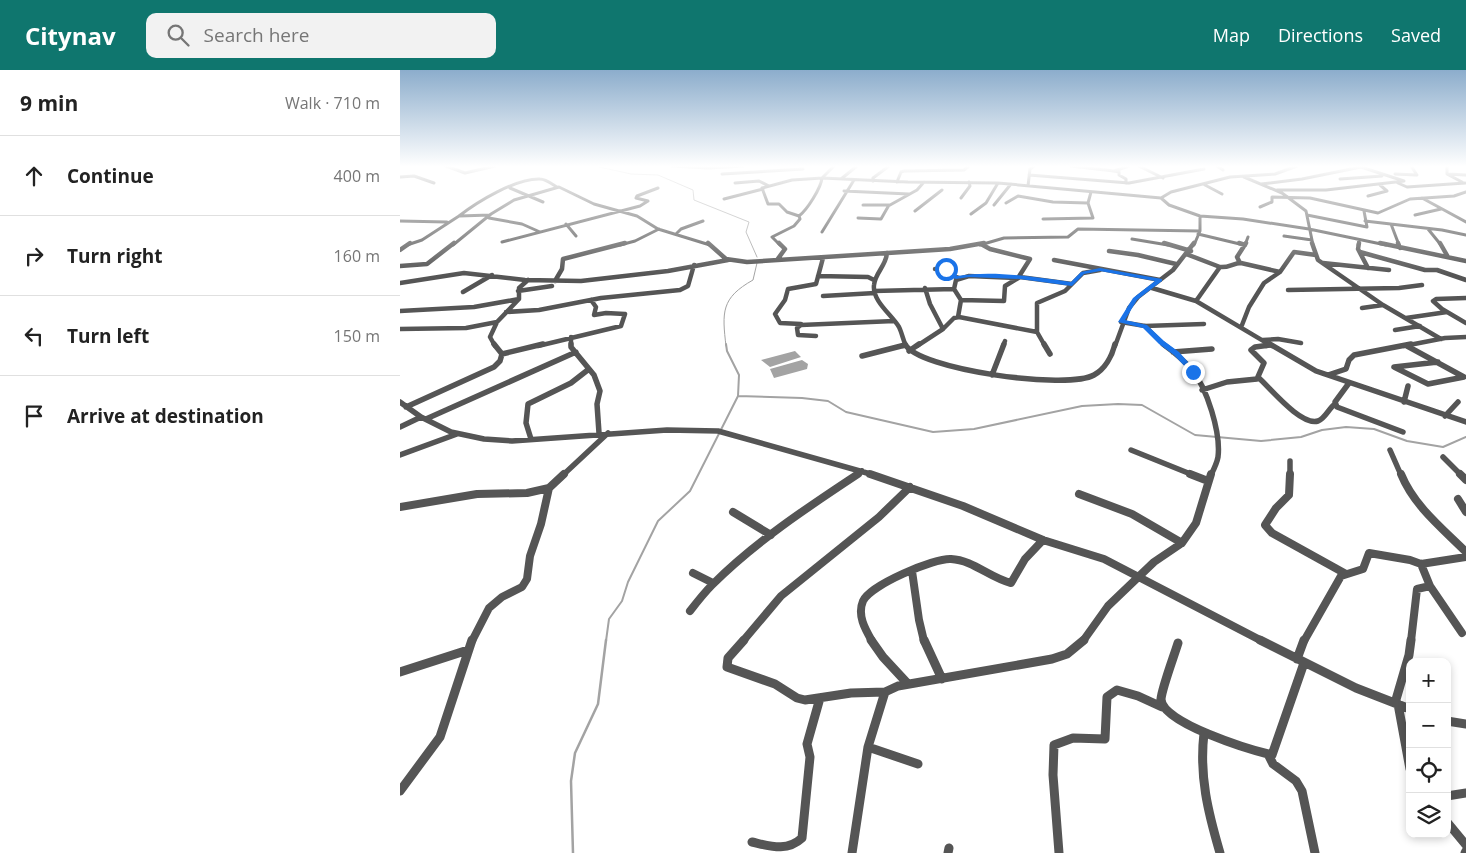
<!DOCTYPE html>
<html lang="en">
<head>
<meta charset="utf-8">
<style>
  :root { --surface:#fff; --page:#f2f2f2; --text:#222; --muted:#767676; --line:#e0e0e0; --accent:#0f766e }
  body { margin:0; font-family:"Open Sans",sans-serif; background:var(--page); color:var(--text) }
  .controls { position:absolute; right:15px; bottom:15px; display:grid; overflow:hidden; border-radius:10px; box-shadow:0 2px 8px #0003 }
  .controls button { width:45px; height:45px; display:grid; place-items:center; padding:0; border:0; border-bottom:1px solid var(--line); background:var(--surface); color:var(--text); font:25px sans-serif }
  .stop { position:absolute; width:15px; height:15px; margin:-11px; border:4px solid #1a73e8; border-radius:50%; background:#fff }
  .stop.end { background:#1a73e8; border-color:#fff; box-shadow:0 1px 5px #0008 }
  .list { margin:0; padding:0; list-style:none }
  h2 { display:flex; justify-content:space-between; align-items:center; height:65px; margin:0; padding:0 20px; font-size:21px }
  h2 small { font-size:16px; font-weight:400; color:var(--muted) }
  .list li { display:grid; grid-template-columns:32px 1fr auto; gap:15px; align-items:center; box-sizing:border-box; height:80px; padding:0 20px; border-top:1px solid var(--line) }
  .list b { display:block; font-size:19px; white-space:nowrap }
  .list em { font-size:16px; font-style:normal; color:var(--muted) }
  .icon { flex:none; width:28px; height:28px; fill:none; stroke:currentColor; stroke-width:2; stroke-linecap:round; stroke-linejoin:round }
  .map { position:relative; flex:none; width:1066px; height:783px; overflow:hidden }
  header { display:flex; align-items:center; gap:30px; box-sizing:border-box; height:70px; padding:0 25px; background:var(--accent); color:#fff }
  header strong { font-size:24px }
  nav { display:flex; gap:28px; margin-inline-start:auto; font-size:18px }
  .search { width:350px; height:45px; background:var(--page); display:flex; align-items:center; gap:12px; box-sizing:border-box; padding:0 18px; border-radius:10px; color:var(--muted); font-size:19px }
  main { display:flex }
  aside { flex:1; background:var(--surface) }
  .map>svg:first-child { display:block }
  .water { fill:#a3a3a3 }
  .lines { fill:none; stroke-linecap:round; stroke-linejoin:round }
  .stream-far2 { stroke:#a3a3a3; stroke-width:1 }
  .stream-far1 { stroke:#a3a3a3; stroke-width:2 }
  .stream { stroke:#a3a3a3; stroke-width:2.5 }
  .street-far4 { stroke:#555; stroke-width:3 }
  .street-far3 { stroke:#555; stroke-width:4.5 }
  .street-far2 { stroke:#555; stroke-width:5.5 }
  .street-far1 { stroke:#555; stroke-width:8 }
  .street { stroke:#555; stroke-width:9 }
  .route { fill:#1a73e8 }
</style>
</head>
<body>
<header>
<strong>Citynav</strong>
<div class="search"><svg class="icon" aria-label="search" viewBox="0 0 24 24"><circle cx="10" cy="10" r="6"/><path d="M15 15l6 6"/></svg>Search here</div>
<nav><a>Map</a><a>Directions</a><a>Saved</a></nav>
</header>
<main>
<aside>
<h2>9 min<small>Walk · 710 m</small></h2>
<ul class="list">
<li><svg class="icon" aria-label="ahead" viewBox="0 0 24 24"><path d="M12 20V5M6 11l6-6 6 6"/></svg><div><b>Continue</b></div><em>400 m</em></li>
<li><svg class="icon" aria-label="right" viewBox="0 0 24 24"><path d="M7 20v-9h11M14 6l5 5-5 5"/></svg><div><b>Turn right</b></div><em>160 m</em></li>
<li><svg class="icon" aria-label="left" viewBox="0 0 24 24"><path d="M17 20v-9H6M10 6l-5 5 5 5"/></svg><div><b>Turn left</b></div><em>150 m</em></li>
<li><svg class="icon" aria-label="arrive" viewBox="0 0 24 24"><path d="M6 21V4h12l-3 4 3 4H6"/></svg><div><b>Arrive at destination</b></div></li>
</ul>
</aside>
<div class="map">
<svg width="1066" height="783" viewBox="0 0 1066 783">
  <rect width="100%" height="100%" fill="#fff"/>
  <!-- water -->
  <path class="water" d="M395,281L401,287L370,297L361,290Z
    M402,290L408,294L407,299L374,308L370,299Z"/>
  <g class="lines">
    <!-- stream-far2 -->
    <path class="stream-far2" d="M195,96L231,104L258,105L293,120L294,130L349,152L346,162L357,187
      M326,276C322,242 321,228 353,210L357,193"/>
    <!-- stream-far1 -->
    <path class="stream-far1" d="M338,326L402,328L428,331L446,342L533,362L574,359L682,336L718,334L742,335L795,365L861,371L901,367L922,360L946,357L974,359L1007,371L1043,377L1066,367
      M206,571L209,549L222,531L228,512L258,451L290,421L338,326L339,305L327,281L326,274"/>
    <!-- stream -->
    <path class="stream" d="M173,783L171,711L175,683L198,634L206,570"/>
    <!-- street-far4 -->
    <path class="street-far4" d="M46,96L65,103L95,96
      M272,96L308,98L343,96
      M671,96L714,101L729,96
      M739,96L763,108
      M817,96L823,100
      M897,96L875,104L830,107L771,122L761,128L769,135L800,146L843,149L909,159L986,175
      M1047,96V104L1062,112
      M714,101L719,102V105L726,109V113
      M322,104L403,99
      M995,104L1017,105L1011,96
      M1048,104L1066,105
      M629,105L729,113L804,99
      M0,107L14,106L34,113
      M844,107L882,123L906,141L913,175
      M422,108C421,118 407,140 399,146L387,142L379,134H368L362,118L392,110Z
      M422,108L434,96
      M422,108L508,112L598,113L761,128
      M441,109L457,96
      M940,109L982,106
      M473,111V108L489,96
      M497,112L501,102L504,101L564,100L569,96
      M335,113L359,111L369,116
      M998,113L1007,117L1065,113
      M861,114L902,109L961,97
      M805,115L822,124
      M628,116L630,99L634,96
      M110,118L143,132
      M877,120H926L1004,111L958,96
      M444,121L509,124
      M968,126L987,121L980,115
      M561,128L570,116L569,112
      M1022,128L1066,152
      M324,129L363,119
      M606,133L618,126L653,132L688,133
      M463,135H490L517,120L524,112
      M594,135L611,114
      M860,137L872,132V127L910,128L978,143L1010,129L1054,126L1066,122
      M515,141L542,120
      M571,144L586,133L598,113
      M907,145L967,157L964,141
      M1015,145L1041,139
      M59,146C77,132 116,108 140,109C146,109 152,114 157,117
      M89,148L122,154L140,162
      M458,148L481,149L489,135
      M643,149L693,148L688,133L691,122
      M0,151L47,152
      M965,151L1042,160L1066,165
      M166,154L176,166
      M991,154L999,175
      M1028,159L1041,175
      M422,162L454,110
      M276,164L281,159L303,151
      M798,164L844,175
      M884,166L912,170
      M732,169L768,175
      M102,172L240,136L248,131L236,128L237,126L258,118
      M7,175L22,170L59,146L90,145
      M53,175L91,144L114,130L159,117L194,134L237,146L258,159L310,175
      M220,175L235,171L259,159
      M380,175L372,167L394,156L400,149L399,146
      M580,175L604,168L668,167L678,159L800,161
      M794,175L800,161V146
      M845,175L848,167
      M958,175L959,170"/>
    <!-- street-far3 -->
    <path class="street-far3" d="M308,173L326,189L347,192L550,179L584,173
      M764,173L791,181
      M839,173L845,175
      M912,173L918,190L983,235L1041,269
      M959,173L958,179L968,198
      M980,173L1066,191
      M998,173L1000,178
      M1040,173L1048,187
      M581,174L590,179L630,189L618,208
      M0,180L10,173
      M709,181L738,185L776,194
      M960,182L1025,200H1037L1066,210
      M487,183C486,196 475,203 474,215C472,231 492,245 499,257C502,263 503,270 506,276
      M786,184L820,197L796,231
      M377,190L385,179L379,173
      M654,190L760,210
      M839,191L837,187L846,173
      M923,193L989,200
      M0,196L27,194L54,173
      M820,197C829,198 833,193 841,193L880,202
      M535,199H551L554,206L559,208
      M418,206L468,207L474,210
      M155,211L162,199L163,189L225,173
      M0,213L64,203L125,210L181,211L268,201L328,190
      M752,218L796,231L872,276
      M554,219L561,230L558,247
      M888,220L999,218L1022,215
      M118,221L152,216
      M474,221L554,219L556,210L569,206L616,208
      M63,222L92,205
      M423,226L475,223
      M1066,228L1036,229L1033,231L1042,239L1066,253
      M561,230L604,231L605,216L620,207L672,214
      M962,238L983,235
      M0,241L74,237L119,229
      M106,242L139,240L201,228L280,220L288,216L294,195
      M1006,248L1047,242
      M721,252L745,256L804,254
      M401,254L380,253L375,244L385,230L388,219L416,214L423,188
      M842,255L849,237L864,213L880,202L894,182L916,185
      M745,256L765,276
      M0,259L66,258L97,252
      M543,259L554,248L559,247L637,262
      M995,260L1020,256
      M416,266L398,265L397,258L401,255L494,251
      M171,267V276
      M863,270L878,269L901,273
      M95,276L90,267L97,252L119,229V218L128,210
      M138,276L221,256L225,244L206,243L194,245L196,237L191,230
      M503,276L505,275
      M517,276L543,259L530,234L525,218
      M603,276L605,271
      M645,276L637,262V233L665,221L683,203L700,200
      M715,276L729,238L738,227L773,200L794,173
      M866,276L870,275
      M1004,276L1045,268L1066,267"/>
    <!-- street-far2 -->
    <path class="street-far2" d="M171,274V277L194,305L200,321L197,334L199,363
      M505,274C518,300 668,320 694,305C705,299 712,286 715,274
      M644,274L650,284
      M763,274C774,282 783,289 792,300C807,318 821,363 818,387C817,393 814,399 811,405
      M870,274L916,301L1066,352
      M509,281L519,274
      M773,282L812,279
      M102,284L143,274
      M462,286L505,275
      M994,297L1028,314L1064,307L1007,276
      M994,297L1038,292
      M592,305L604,274
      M928,305L946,299L949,290L954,285L1011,274
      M859,308C871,319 901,356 918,351C925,349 929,338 935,334
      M949,313L935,332L937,337L1003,362
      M802,320L827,312L857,309L864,293L851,280L855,277L870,275
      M0,332L21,347L51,362L84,369L112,371L267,360L318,361L474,405
      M1004,332L1008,316
      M6,337L94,297L100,291L102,284L94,274
      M1045,346L1058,332
      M26,349L176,282
      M0,357L21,347
      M131,369L126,353L128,334L171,313L189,299
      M731,380L793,405
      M990,380L1001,405
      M0,385L57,364
      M1043,387L1061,405
      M163,405L208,363
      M456,405L462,401
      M890,405V391"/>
    <!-- street-far1 -->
    <path class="street-far1" d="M470,404L563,436L643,470L704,489L862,571
      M790,404L808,411
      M890,404L889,425L876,438L865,455L872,463L946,504
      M1001,404C1014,436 1042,458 1066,482
      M1060,404L1066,410
      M679,424L732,444L782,473
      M1058,429L1066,442
      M0,437L77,424L127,423L149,418
      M333,442L371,465
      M512,501L519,550L524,571
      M293,503L313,513
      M1030,516L1062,563
      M290,541C297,532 304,523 312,515C355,472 408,437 458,404
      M72,571L89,538L102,527L122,517L127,509L130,486L141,454L149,418L164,404
      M343,571L381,526L479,447L510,417
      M472,571C465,559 457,545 463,531C470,515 534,488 551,489C573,490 590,508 611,513L625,489L643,470
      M683,571L708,536L754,492L782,473L796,453L811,404
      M904,571L941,506L963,499L969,483L1010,490L1021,494L1066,487
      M1011,571L1017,519L1030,516L1021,494"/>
    <!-- street -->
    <path class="street" d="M344,570L328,588L327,597L375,614L397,628L405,630L451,623L485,622L498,616L652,589L667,584L684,570
      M471,570L483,587L508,614
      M524,570L542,609
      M860,570L956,618L1010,639
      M778,573C774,586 762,618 761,629C761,653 851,680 872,685L904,593
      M897,589L904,570
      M0,602L68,580
      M995,633L1009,585L1011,570
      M998,634L1010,699
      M1047,651L1066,654
      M804,663C799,706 808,742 820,783
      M468,677L518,694
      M868,684L873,694L896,711L902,721L915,783
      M0,721L40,667L72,570
      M1047,726L1066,723
      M1047,752L1066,775
      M352,772C370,776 387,782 402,768L410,687L407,674L420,628
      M452,783L468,677L485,622
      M548,783L549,778
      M659,783L653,705L654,675L673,668L705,669L707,627L717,620L738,626L762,637
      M1065,783L1066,781"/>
  </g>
  <!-- sky -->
  <linearGradient id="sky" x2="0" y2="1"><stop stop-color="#8cadcc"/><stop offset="0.47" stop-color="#fff"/><stop offset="1" stop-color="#fff" stop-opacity="0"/></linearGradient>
  <rect width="1066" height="205" fill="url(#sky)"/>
  <!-- route -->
  <path class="route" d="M546,197L553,198L557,206C594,200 634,207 671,212L681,202L700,198L762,209V211L737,230L725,250L747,255L764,271L779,282L797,302L791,303L774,285L759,274L743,258L718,252L733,228L755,211L700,201L684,204L672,216L620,209L569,207L556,209L550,206L549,201L544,200Z"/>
</svg>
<div class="controls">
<button>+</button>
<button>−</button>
<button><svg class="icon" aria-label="locate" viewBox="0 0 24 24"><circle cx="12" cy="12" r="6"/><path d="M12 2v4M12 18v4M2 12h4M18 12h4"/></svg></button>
<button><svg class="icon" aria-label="layers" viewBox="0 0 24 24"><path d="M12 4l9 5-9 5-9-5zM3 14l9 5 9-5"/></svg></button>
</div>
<div class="stop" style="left:546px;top:199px"></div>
<div class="stop end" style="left:793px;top:302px"></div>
</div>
</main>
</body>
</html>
